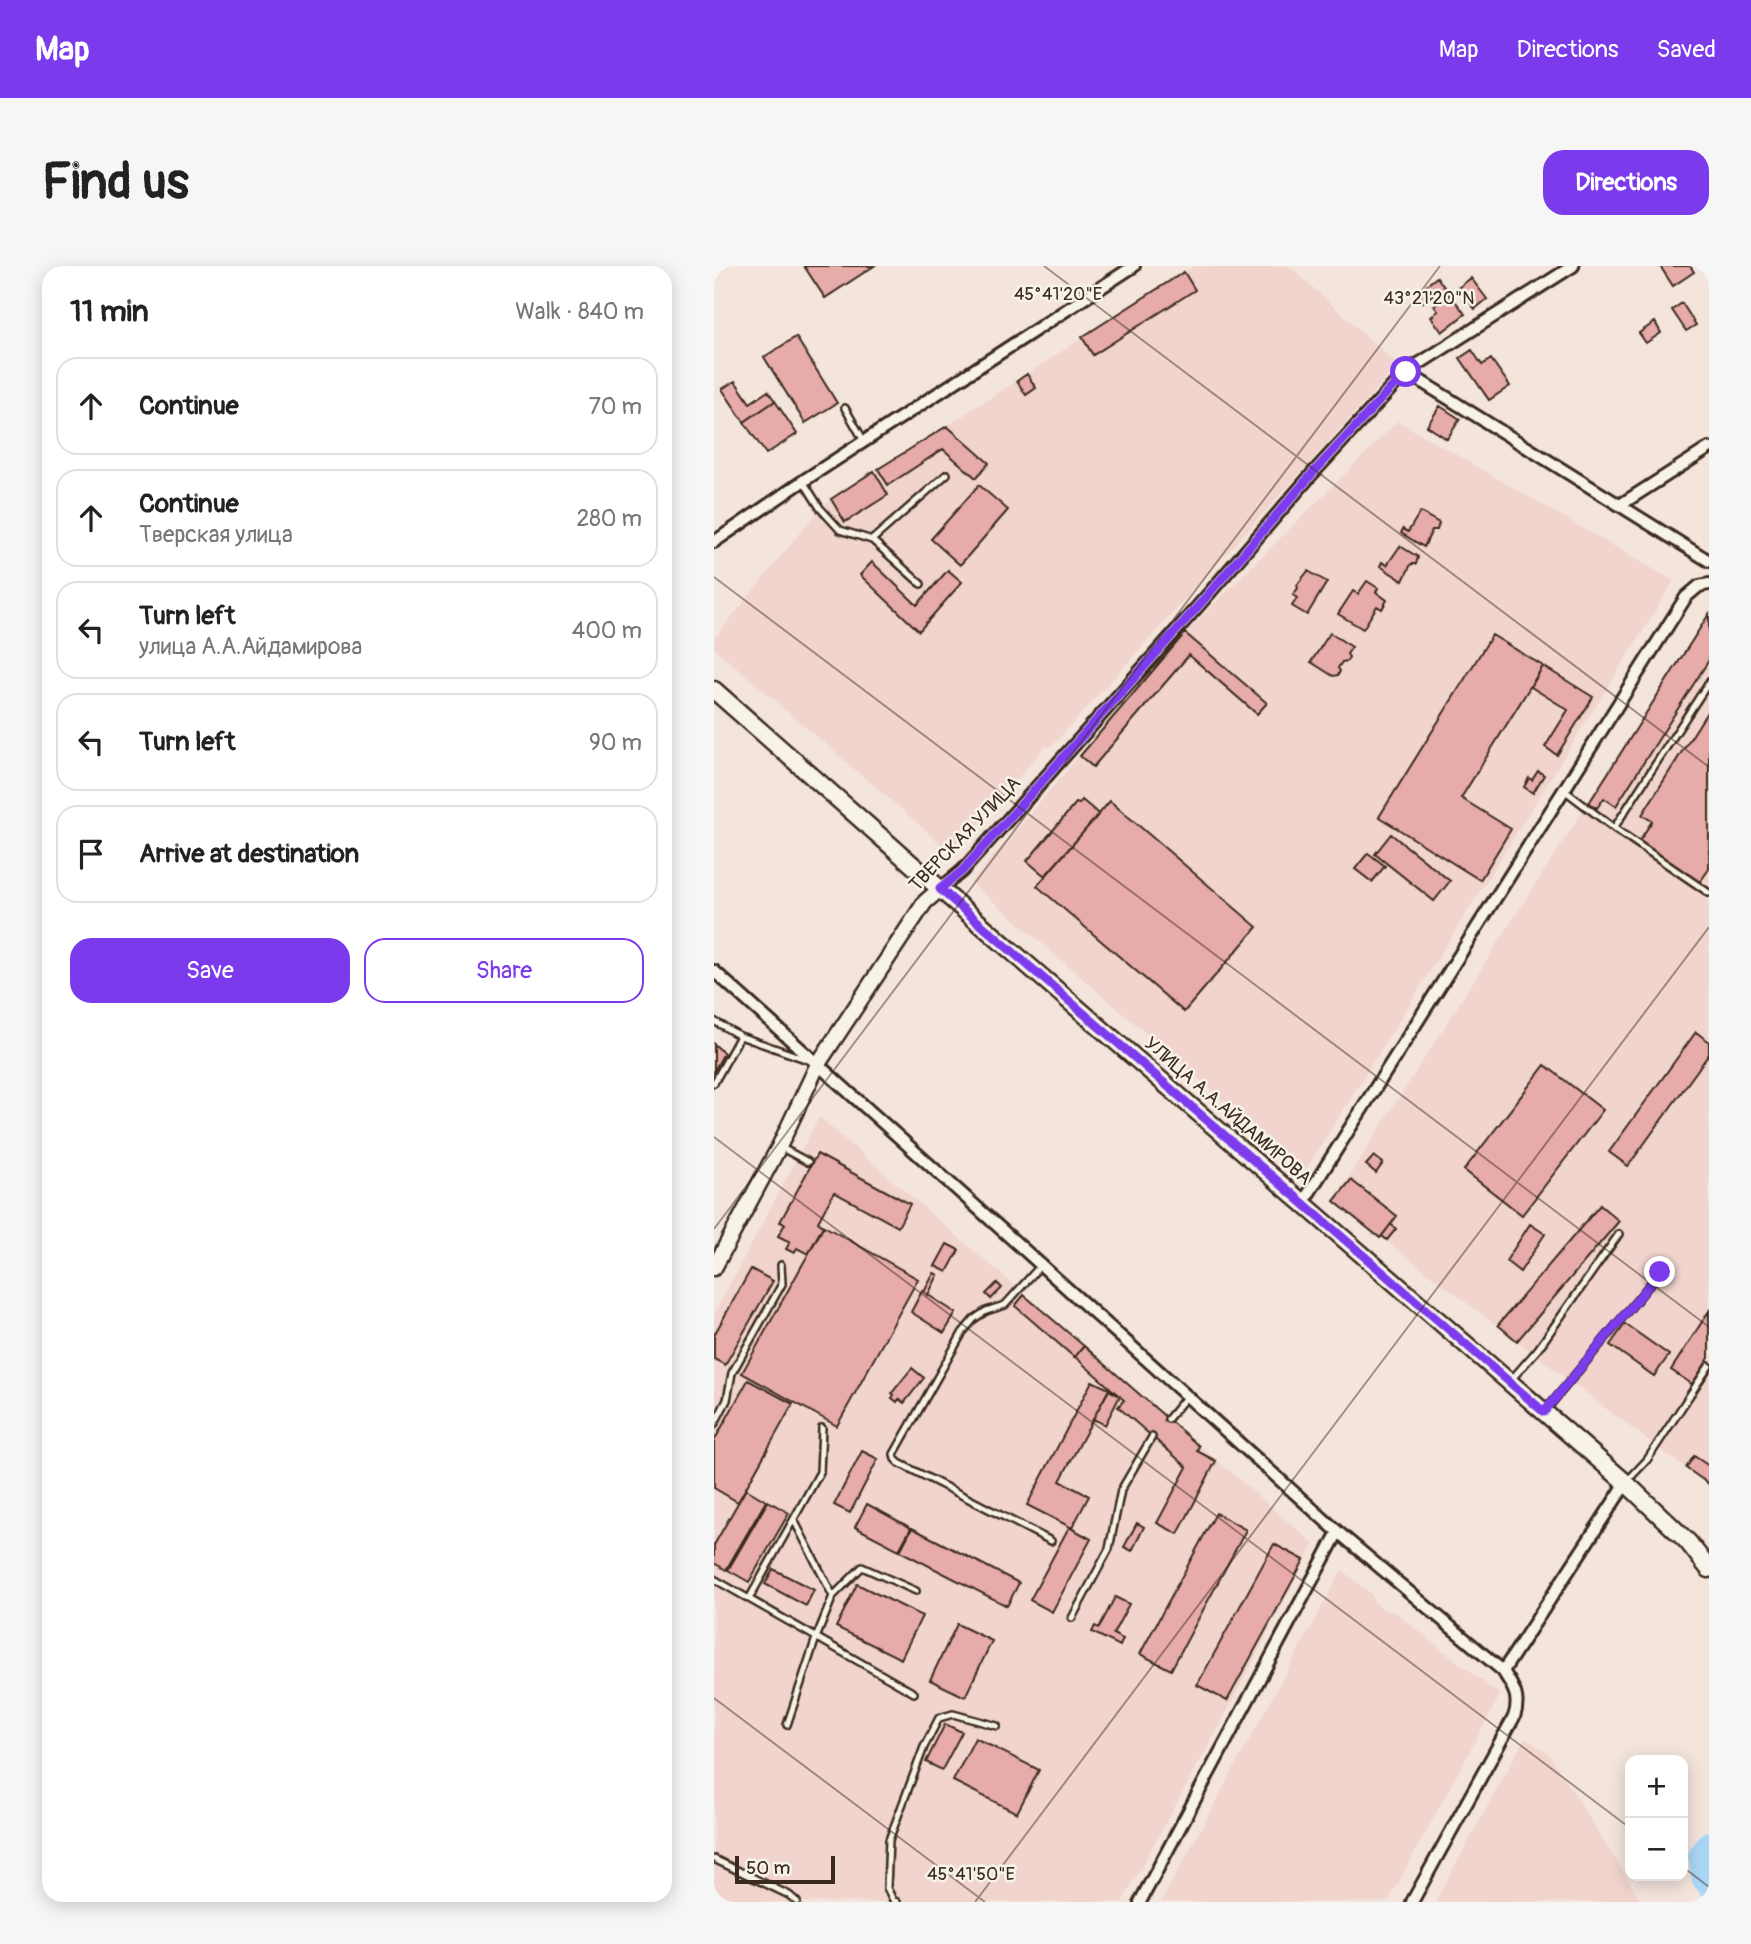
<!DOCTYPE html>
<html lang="en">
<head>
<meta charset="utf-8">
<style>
  :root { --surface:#fff; --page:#f6f6f6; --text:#222; --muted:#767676; --line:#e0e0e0; --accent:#7c3aed }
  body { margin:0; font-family:Pangolin,sans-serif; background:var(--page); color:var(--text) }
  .controls { position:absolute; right:21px; bottom:21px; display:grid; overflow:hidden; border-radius:14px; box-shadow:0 4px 18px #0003 }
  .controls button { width:63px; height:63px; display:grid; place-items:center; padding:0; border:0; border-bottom:2px solid var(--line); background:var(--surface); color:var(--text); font:35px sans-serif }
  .scale { position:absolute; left:21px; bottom:18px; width:100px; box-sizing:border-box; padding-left:7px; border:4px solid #3b2a1e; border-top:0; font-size:19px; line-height:24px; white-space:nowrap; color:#3b2a1e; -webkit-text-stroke:5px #f7f3e8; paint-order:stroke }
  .stop { position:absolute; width:21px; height:21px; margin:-16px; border:5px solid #7c3aed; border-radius:50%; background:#fff }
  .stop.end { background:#7c3aed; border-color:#fff; box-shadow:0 2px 7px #0008 }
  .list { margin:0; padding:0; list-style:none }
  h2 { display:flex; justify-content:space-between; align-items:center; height:91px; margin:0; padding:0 28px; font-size:30px }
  h2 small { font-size:23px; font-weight:400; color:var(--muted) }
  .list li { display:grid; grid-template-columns:46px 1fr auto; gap:21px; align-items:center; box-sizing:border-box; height:98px; margin:0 14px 14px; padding:0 14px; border:2px solid var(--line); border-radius:21px }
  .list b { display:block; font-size:26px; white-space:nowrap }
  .list p { margin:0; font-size:23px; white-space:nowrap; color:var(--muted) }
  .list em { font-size:23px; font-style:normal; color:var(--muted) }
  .actions { display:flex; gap:14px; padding:21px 28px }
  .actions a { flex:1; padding:16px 0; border:2px solid var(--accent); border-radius:21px; text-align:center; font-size:24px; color:var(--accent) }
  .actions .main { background:var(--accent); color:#fff }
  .icon { flex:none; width:38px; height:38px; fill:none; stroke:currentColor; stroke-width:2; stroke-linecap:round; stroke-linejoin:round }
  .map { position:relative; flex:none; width:995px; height:1636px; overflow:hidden; border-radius:21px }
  header { display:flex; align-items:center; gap:42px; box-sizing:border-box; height:98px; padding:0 35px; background:var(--accent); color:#fff }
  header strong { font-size:33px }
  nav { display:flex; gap:38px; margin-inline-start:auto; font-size:24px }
  .intro { display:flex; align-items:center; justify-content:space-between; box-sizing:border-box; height:168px; padding:0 42px }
  h1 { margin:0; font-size:49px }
  .button { padding:18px 32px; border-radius:21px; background:var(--accent); color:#fff; font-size:24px; font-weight:700 }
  main { display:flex; gap:42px; padding:0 42px }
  aside { flex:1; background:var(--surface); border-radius:21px; box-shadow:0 4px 18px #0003 }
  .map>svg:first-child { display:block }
  .built { fill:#f0d4cd }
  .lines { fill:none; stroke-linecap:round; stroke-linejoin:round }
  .river { stroke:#abd7f7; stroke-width:24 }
  .building { fill:#e7abaa; stroke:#3b2a1e; stroke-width:2 }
  .service-casing { stroke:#3b2a1e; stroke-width:10 }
  .minor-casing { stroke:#3b2a1e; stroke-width:16 }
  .tertiary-casing { stroke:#3b2a1e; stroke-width:19 }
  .secondary-casing { stroke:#3b2a1e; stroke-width:21 }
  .service { stroke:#f7f3e8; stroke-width:5 }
  .minor { stroke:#f7f3e8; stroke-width:10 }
  .tertiary { stroke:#f7f3e8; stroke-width:14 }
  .secondary { stroke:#f7f3e8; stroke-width:16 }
  .route { stroke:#7c3aed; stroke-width:9 }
  .ticks { fill:none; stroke:#3b2a1e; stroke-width:2; stroke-opacity:0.45 }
  .labels { text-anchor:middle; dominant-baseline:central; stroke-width:5; stroke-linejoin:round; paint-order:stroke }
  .street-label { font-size:19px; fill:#3b2a1e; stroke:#f7f3e8 }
  .ticks-label { font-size:18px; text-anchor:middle; fill:#3b2a1e; stroke:#f7f3e8; stroke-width:5; stroke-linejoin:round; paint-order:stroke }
</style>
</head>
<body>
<header>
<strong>Map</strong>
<nav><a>Map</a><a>Directions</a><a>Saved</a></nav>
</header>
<div class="intro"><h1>Find us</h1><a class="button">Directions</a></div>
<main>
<aside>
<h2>11 min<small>Walk · 840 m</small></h2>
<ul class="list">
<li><svg class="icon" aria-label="ahead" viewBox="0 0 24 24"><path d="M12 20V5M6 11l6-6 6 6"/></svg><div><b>Continue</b></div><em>70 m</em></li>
<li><svg class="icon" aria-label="ahead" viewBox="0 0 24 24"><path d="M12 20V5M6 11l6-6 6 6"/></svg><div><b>Continue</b><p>Тверская улица</p></div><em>280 m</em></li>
<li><svg class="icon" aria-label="left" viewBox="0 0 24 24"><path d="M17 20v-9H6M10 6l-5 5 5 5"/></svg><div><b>Turn left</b><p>улица А.А.Айдамирова</p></div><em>400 m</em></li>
<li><svg class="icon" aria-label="left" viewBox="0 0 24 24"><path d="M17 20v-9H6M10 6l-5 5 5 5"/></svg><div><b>Turn left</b></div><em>90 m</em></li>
<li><svg class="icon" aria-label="arrive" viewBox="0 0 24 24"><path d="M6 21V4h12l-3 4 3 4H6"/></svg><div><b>Arrive at destination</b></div></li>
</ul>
<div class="actions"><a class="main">Save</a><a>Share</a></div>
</aside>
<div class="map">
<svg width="995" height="1636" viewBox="0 0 995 1636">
  <rect width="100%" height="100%" fill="#f4e5dc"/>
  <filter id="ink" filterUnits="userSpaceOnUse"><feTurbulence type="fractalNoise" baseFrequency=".0143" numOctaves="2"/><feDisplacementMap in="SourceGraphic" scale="14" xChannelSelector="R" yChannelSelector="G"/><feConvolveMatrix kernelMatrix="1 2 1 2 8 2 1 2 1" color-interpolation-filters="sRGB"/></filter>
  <g filter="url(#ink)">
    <!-- built -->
    <path class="built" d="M480,0H575L684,99L338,480L331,481L239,588L0,382V373L106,242Z
      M684,155L960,315L591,905L257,616L471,367Z
      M995,347V1217L960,1194L619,935Z
      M105,851L600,1278L506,1459L408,1636H0V1048Z
      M628,1304L657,1328L660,1336L672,1345H679L786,1429L674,1636H447Z
      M811,1472L835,1488L928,1636H721Z"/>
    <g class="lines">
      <!-- river -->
      <path class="river" d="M995,1577L986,1590L990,1613L995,1620"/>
    </g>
    <!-- building -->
    <path class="building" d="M90,0H160L111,32Z
      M946,0H976L980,6L959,20Z
      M470,6L481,24L379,89L368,71Z
      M723,11L735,28L728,34L722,26L709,36L702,27Z
      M757,12L773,33L761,43L744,22Z
      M736,28L751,48L728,66L717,51L724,45L720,40Z
      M968,37L982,59L972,65L958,44Z
      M941,56L947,67L932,77L925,67Z
      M82,71L123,137L91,157L50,91Z
      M758,84L768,99L777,93L796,120L775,134L746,92Z
      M313,108L322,122L312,129L303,115Z
      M21,115L36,137L54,125L61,135L30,156L8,123Z
      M61,135L83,168L52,188L30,156Z
      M726,140L746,153L733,173L713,160Z
      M233,160L275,197L262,212L229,183L174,219L164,203Z
      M160,205L174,229L131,256L117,233Z
      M265,219L294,244L246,299L217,273Z
      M706,246L725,257L723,264H718L710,281L687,267L689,263L694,266Z
      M686,280L704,291L702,298H697L689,315L666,300L668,296L673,299Z
      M158,296L203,339L234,304L248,316L205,365L146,309Z
      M594,305L613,316L593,349L578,340L583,332L579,329L584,322L583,319Z
      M653,315L664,322L662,326L673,334L668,343L663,340L649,363L624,348L639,325L644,328Z
      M995,348V394L902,540L890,532L883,542L875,537Z
      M471,367L553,437L543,448L475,389L379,501L366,490Z
      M616,367L638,381L633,388L635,391L633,395L628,396L624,402L626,405L624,409L619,410L597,396Z
      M778,369L829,400L747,532L797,563L766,614L665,551Z
      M829,400L879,431L843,489L831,481L854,444L817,421Z
      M995,443V603L986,616L924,577L938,555L928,549Z
      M824,505L830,509L819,527L810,521L815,512L818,514Z
      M368,534L385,548L331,610L313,595L362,537L365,538Z
      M396,535L543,661L470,746L323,620Z
      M677,568L736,615L720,635L661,588Z
      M654,587L671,600L658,616L641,603Z
      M982,766L995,776V788L914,900L895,886Z
      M0,778L10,787L0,805Z
      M831,799L889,844L808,949L750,904Z
      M103,888L196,938L184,961L120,926L104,956L109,960L94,988L83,982L80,987L72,983L76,976L64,970L71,958L66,956Z
      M660,890L669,897L662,907L652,899Z
      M637,914L683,950L666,972L620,935Z
      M886,939L905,955L803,1075L784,1059Z
      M677,958L682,963L673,974L668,970Z
      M816,958L831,968L806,1006L792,995Z
      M110,960L204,1013L123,1160L28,1107Z
      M233,978L245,984L233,1006L221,1000Z
      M37,1003L59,1015L11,1099L0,1093V1069Z
      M220,1007L224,1009L214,1029L210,1026Z
      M283,1017L288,1022L277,1033L272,1028Z
      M208,1025L242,1047L230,1067L197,1046Z
      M310,1029L370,1080L360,1091L301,1040Z
      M995,1045V1092L978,1118L957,1104Z
      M911,1058L955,1089L940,1110L896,1079Z
      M370,1080L485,1180L483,1185L502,1195L464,1268L443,1257L473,1201L404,1141L410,1134L361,1091Z
      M198,1102L210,1112L190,1137L185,1133L183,1136L178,1132L180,1129L178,1127Z
      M34,1114L79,1138L24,1236L0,1222V1175Z
      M378,1115L395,1123L346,1215L375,1230L358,1262L313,1239Z
      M395,1124L406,1130L391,1159L379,1153Z
      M148,1185L164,1193L136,1247L120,1239Z
      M980,1190L995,1200V1218L972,1202Z
      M32,1223L52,1235L12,1304L0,1297V1279Z
      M54,1235L75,1247L35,1316L14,1304Z
      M153,1238L197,1262L185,1284L141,1261Z
      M502,1247L532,1264L457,1404L426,1388Z
      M423,1257L430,1261L418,1285L410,1281Z
      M355,1261L377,1273L338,1346L316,1334Z
      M198,1262L305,1317L293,1340L186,1285Z
      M560,1278L590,1294L513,1435L483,1419Z
      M59,1303L100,1324L92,1340L51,1318Z
      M143,1318L208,1350L187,1393L122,1361Z
      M401,1331L415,1338L399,1368L409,1373L406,1380L378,1366L381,1360L385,1362Z
      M243,1358L278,1375L251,1431L216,1414Z
      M231,1458L248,1466L228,1504L212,1496Z
      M261,1472L325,1504L303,1547L239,1515Z"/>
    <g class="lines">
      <defs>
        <path id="service" d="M131,142L150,175
          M89,215L106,242L126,264L158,274L233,208
          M158,274L207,318
          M850,524L900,562L995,627
          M900,562L995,416
          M0,755L26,770L94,794
          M0,817L26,770
          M68,882L94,896
          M327,999L291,1039L272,1045L260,1053L249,1066L180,1188L181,1193L185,1197L337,1275
          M797,1114L824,1083L905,968
          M832,1144L946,1006
          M454,1153L473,1130
          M0,1159L13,1134L18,1107L68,1018L67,999
          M914,1214L933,1194L995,1100
          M0,1313L200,1427
          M119,1330L148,1301L202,1325
          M35,1333L106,1206L108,1162
          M358,1352L395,1283L407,1224L438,1171
          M73,1459L102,1372L119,1330L80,1254
          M0,1593L75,1629L83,1636
          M183,1636L179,1634L173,1622L175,1574L210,1481L225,1452L239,1448L283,1460"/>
        <path id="minor" d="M692,106L995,295
          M906,239L995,182
          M0,276L89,215L420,0
          M226,623L248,605L485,339L598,208L692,106L859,0
          M0,705L624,1266L789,1405L912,1217
          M588,938L972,331L985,320L995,318
          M426,1636L624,1266
          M698,1636L800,1451C807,1431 799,1421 789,1405"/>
        <path id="tertiary" d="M0,1002L65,881L104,798L211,636L226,623"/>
        <path id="secondary" d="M0,424L226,623L912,1217L974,1276L995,1303"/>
      </defs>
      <!-- service casing -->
      <use href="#service" class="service-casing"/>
      <!-- minor casing -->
      <use href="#minor" class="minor-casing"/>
      <!-- tertiary casing -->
      <use href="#tertiary" class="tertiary-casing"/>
      <!-- secondary casing -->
      <use href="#secondary" class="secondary-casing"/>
      <!-- service -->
      <use href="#service" class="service"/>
      <!-- minor -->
      <use href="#minor" class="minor"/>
      <!-- tertiary -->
      <use href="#tertiary" class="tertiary"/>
      <!-- secondary -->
      <use href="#secondary" class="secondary"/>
    </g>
  </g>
  <g class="lines" filter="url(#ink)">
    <!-- route -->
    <path class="route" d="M692,106L598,208L485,339L248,605L226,623L830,1146L946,1006"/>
  </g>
  <!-- ticks -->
  <path class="ticks" d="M330,0L995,501M0,311L995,1061M0,871L916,1562M0,963L726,0M0,1432L271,1636M969,1601L995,1621M261,1636L995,661"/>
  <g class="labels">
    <!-- street labels -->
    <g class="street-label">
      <text transform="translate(251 568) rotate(-46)">ТВЕРСКАЯ УЛИЦА</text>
      <text transform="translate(514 845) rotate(41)">УЛИЦА А.А.АЙДАМИРОВА</text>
    </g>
  </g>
  <g class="ticks-label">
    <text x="344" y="34">45°41'20"E</text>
    <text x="715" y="38">43°21'20"N</text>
    <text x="257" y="1614">45°41'50"E</text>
  </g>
</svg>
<div class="controls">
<button>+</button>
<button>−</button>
</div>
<div class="scale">50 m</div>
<div class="stop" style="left:692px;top:106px"></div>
<div class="stop end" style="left:946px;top:1006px"></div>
</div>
</main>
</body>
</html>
